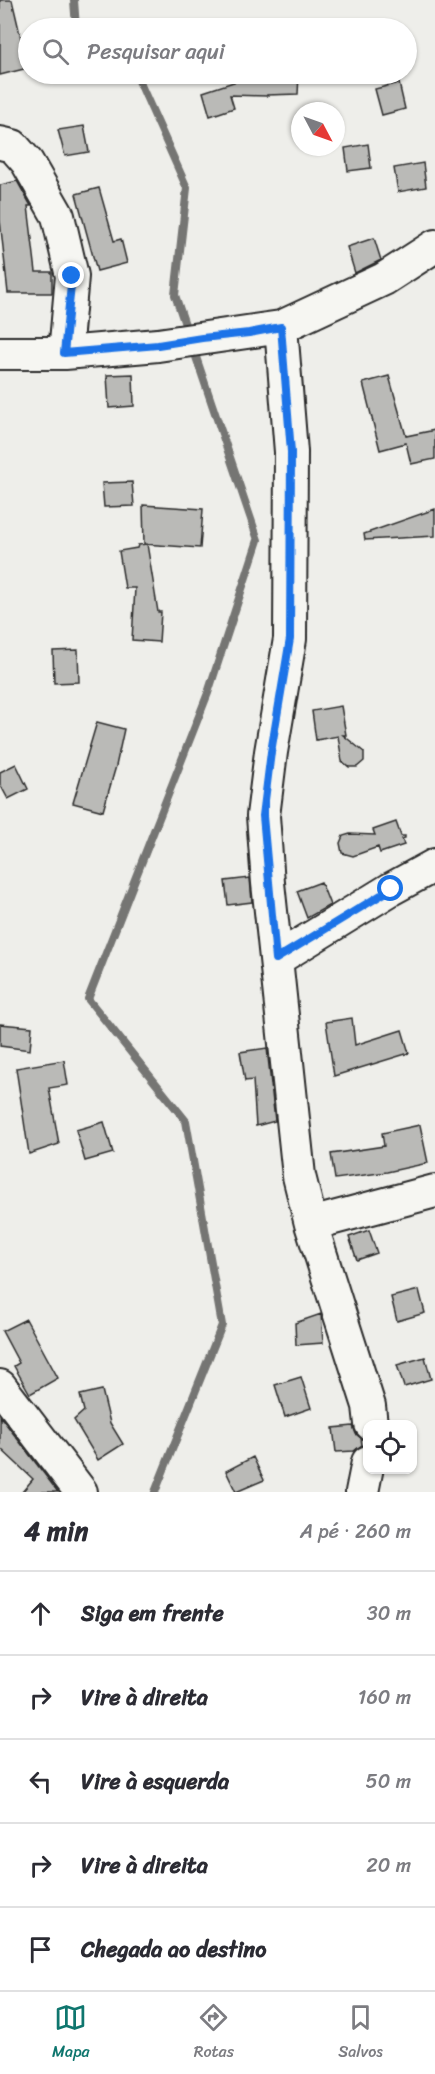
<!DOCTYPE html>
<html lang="pt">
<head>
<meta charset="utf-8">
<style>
  :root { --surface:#fff; --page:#f7f7f7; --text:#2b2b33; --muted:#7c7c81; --line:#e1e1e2; --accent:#0f766e }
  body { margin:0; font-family:Sriracha,sans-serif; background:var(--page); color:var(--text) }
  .controls { position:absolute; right:18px; bottom:18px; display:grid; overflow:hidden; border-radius:12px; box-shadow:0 2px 4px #0004 }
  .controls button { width:54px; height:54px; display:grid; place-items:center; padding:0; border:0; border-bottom:2px solid var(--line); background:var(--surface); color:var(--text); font:30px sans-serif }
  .compass { position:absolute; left:291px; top:102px; width:54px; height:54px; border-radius:50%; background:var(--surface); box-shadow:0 2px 4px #0004; rotate:131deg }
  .stop { position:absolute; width:18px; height:18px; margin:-14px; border:4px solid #1a73e8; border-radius:50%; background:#fff }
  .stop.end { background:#1a73e8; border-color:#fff; box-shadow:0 2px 6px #0008 }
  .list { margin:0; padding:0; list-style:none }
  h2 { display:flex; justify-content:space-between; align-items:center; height:78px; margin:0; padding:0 24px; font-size:26px }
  h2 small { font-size:20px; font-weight:400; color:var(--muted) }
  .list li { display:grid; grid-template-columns:39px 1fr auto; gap:18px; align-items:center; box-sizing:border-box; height:84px; padding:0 24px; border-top:2px solid var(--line) }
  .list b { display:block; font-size:22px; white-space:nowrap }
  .list em { font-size:20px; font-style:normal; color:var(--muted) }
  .icon { flex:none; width:33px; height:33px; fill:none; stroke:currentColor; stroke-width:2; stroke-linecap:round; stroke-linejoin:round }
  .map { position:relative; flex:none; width:435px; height:1492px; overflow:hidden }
  .search { position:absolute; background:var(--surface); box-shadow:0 2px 4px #0004; left:18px; right:18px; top:18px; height:66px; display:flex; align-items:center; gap:15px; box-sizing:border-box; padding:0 21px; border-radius:33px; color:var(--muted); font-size:22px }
  .sheet { height:498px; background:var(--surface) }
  nav { display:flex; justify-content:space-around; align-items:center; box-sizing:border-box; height:84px; border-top:2px solid var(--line); background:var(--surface); font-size:16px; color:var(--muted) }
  nav a { display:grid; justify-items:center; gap:3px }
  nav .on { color:var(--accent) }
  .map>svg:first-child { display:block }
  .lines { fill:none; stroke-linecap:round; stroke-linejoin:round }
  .stream { stroke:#757573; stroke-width:8 }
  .building { fill:#babab7; stroke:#2b2b2b; stroke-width:1.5 }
  .minor-casing { stroke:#2b2b2b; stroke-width:36 }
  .minor { stroke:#f6f6f2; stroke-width:32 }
  .route { stroke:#1a73e8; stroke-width:8 }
</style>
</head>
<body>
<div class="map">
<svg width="435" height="1492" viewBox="0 0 435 1492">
  <rect width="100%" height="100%" fill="#eeeeea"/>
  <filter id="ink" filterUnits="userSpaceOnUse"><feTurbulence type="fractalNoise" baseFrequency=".0167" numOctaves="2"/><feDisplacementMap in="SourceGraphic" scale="12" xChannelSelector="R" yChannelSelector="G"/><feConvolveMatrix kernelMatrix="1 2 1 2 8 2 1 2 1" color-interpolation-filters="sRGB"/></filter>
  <g filter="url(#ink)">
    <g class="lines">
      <!-- stream -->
      <path class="stream" d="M74,0L76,28
        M136,74L187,188L175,295L258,540L208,693L88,999L186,1121L222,1325L155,1492"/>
    </g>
    <!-- building -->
    <path class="building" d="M0,0H12L28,68L0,75Z
      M249,74H299L298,94L267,95V96L230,95L234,108L210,116L203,92L249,77Z
      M399,83L405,109L382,115L375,89Z
      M84,126L89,152L65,156L58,130Z
      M368,144L371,168L348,171L345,148Z
      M423,163L426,187L398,192L394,168Z
      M17,181L31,206H28L36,272H52V293H8L0,220V185Z
      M99,188L114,241L121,239L127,263L97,271L76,194Z
      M374,238L381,260L355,273L347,247Z
      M133,374L134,406L109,408L107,375Z
      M389,376L406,436L435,430V459L411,464L406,443L380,450L363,383Z
      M132,482L134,506L104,507L102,483Z
      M143,505L203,509L200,548L144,544Z
      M435,509V536L365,540L364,534Z
      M147,544L158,612H161L159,642L132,640L135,588H125L119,551L137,548L138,545Z
      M78,650L79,682L54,683L53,651Z
      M341,706L346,735H343L364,752V761L357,767H349L342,761L338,736L316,740L312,711Z
      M97,722L124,729L116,766L103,811L73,803Z
      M16,764L28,789L8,799L0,784V772Z
      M396,822L401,836H405V838L402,839L404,845L380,853L378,847L353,856L342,853L340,843L343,836L350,834L375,835L373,830Z
      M250,878L252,902L228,905L225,881Z
      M321,882L330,905L307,918L297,891Z
      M352,1018L355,1045L402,1030L409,1053L334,1076L326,1022Z
      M0,1024L32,1027L30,1050L0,1046Z
      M267,1048L275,1121L256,1126L253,1080L245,1081L240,1052Z
      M64,1060L68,1085L49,1088L59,1144L29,1154L16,1068Z
      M104,1122L113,1153L85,1161L76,1130Z
      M420,1125L428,1163L387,1172L335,1179L331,1154L384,1146L382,1133Z
      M369,1230L377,1253L357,1260L349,1237Z
      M419,1290L425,1313L397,1321L391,1297Z
      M321,1314L323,1343L296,1345L295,1323Z
      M26,1319L58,1378L30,1394L14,1366L19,1363L2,1331Z
      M425,1357L431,1379L404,1387L397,1365Z
      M301,1377L311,1408L285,1417L275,1385Z
      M102,1390L110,1423L123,1444L98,1460L74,1420L84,1411L80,1395Z
      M0,1416L58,1492H22L33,1479L0,1448Z
      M353,1426L356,1434L361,1438L362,1445L354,1451L336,1452L333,1428Z
      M253,1457L264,1480L236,1492L226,1471Z"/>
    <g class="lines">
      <defs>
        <path id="minor" d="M0,143L13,146L27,162L58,216L72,276L65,353
          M281,327L291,452L290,639L271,752L263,816L268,883L299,1176L311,1224L369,1406L371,1424
          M0,353H65L158,345L281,327L384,279L435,246
          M277,959L391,889L435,865
          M311,1224L435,1191
          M0,1386L81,1492
          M362,1492L368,1462"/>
      </defs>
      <!-- minor casing -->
      <use href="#minor" class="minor-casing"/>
      <!-- minor -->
      <use href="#minor" class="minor"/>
    </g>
  </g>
  <g class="lines" filter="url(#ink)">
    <!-- route -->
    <path class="route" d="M72,276L64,353L158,345L202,338L249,333L281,327L291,452L290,639L271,752L263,816L276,959L391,889"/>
  </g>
</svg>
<div class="controls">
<button><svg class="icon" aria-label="locate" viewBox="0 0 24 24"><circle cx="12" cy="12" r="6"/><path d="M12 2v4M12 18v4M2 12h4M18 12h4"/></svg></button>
</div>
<svg class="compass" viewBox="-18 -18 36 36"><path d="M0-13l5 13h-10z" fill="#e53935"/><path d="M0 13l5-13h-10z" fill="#7c7c81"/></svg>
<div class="stop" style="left:391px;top:889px"></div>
<div class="stop end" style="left:72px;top:276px"></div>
<div class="search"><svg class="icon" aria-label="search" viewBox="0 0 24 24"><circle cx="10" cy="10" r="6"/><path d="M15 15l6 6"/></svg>Pesquisar aqui</div>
</div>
<section class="sheet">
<h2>4 min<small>A pé · 260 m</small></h2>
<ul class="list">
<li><svg class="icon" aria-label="ahead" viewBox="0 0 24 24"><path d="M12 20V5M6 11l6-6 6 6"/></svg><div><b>Siga em frente</b></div><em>30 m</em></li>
<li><svg class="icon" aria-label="right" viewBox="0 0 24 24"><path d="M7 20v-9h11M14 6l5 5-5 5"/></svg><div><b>Vire à direita</b></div><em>160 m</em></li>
<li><svg class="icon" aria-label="left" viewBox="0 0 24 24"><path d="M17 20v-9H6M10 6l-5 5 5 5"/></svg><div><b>Vire à esquerda</b></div><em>50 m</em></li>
<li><svg class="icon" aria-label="right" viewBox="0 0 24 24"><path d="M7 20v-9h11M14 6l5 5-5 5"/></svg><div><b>Vire à direita</b></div><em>20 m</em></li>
<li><svg class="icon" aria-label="arrive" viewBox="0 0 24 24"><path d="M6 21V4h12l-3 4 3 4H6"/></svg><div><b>Chegada ao destino</b></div></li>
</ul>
</section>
<nav>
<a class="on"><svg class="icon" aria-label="map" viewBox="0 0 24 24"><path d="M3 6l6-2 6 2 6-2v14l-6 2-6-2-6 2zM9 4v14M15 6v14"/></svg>Mapa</a>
<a><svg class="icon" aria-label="directions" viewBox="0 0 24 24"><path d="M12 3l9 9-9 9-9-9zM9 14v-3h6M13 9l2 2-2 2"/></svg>Rotas</a>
<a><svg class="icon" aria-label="saved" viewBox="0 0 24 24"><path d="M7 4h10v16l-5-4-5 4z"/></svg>Salvos</a>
</nav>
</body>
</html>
